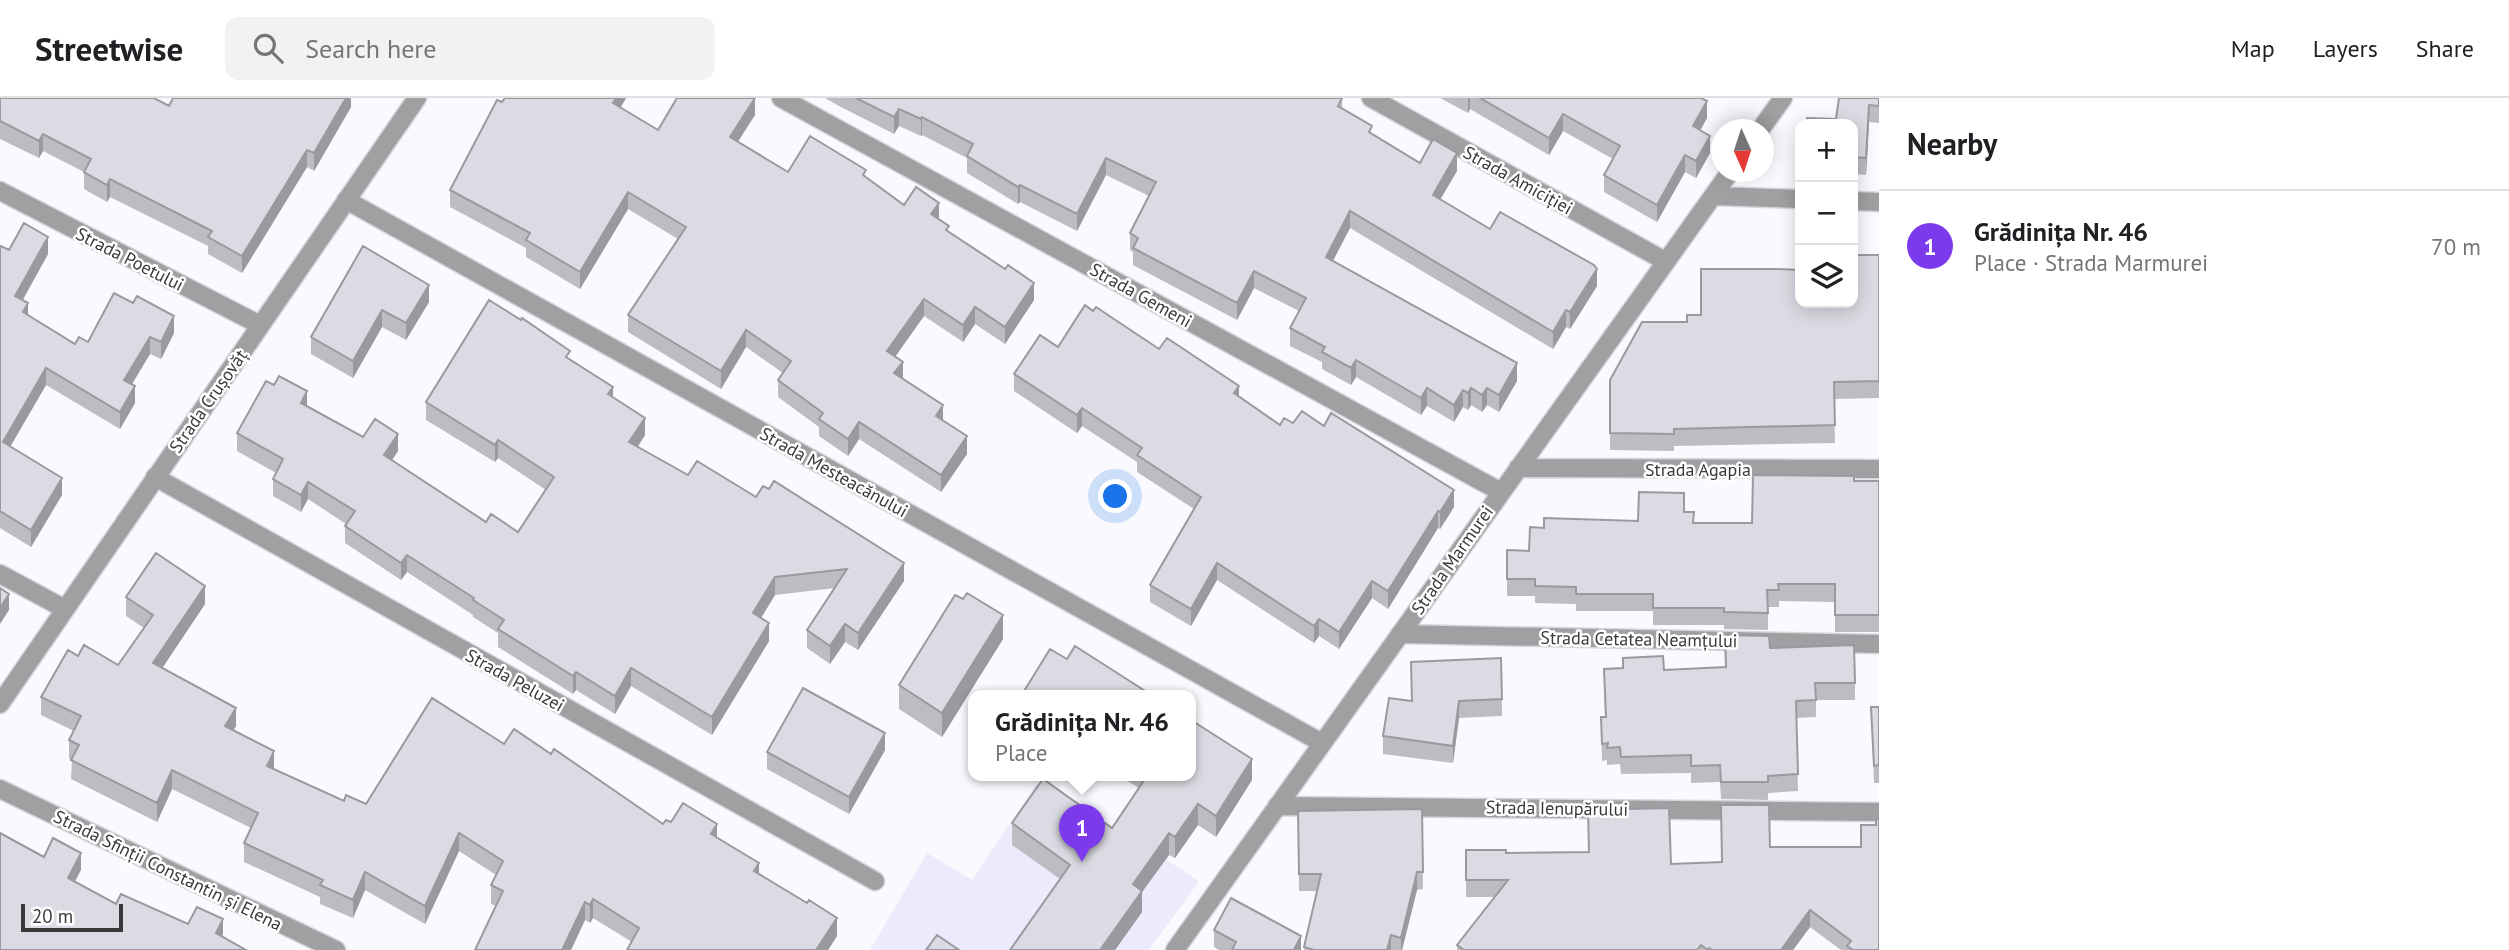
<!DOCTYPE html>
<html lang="en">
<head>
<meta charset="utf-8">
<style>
  :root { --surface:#fff; --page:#f2f2f2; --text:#202124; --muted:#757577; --line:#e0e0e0; --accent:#7c3aed }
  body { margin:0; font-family:"PT Sans",sans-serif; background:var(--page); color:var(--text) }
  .controls { position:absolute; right:21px; top:21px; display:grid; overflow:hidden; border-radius:14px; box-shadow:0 4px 18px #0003 }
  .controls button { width:63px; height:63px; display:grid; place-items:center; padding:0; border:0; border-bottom:2px solid var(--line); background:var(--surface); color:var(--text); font:35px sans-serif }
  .compass { position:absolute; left:1711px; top:21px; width:63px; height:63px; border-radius:50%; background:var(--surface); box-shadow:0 4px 18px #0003; rotate:177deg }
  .scale { position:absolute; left:21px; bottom:18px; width:102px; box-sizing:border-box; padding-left:7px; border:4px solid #39393c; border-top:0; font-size:19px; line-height:24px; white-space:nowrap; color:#39393c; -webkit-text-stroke:5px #fff; paint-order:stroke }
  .you { position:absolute; left:1116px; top:399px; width:24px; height:24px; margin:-18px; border:5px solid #fff; border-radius:50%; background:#1a73e8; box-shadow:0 0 0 10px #1a73e833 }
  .badge { display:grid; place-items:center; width:46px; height:46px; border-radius:50%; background:var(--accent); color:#fff; font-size:23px; font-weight:700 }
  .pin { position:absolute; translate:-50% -58px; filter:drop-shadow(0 2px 4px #0008) }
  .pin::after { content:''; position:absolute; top:37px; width:24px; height:21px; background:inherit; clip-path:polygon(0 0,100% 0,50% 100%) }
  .popup { position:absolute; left:968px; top:592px; width:228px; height:91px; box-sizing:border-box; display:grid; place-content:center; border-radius:14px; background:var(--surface); filter:drop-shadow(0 2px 5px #0005); font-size:23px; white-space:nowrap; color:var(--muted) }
  .popup b { font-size:26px; color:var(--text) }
  .popup::after { content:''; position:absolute; left:50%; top:100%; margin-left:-14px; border:14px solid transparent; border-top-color:var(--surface) }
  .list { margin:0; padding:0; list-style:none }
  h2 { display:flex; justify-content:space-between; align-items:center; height:91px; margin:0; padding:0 28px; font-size:30px }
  h2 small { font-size:23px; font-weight:400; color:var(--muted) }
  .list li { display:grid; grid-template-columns:46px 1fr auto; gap:21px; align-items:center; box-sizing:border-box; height:112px; padding:0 28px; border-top:2px solid var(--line) }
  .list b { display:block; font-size:26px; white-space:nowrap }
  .list p { margin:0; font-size:23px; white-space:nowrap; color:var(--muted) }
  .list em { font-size:23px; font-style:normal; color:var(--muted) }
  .icon { flex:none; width:38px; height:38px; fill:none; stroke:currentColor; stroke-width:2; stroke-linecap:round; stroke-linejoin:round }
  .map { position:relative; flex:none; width:1879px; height:852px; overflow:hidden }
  header { display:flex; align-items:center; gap:42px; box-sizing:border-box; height:98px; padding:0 35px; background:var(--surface); border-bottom:2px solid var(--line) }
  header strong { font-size:33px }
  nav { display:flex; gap:38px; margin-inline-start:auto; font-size:24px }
  .search { width:490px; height:63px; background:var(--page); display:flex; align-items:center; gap:18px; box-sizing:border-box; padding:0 24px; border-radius:14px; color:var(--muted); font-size:26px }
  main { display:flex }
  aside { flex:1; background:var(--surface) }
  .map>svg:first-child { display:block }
  .built { fill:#edebfb }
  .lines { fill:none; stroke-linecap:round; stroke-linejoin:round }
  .street-casing { stroke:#d7d6db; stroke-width:21 }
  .street { stroke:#a0a0a3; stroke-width:18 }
  .wall { fill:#bdbcc3 }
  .shaded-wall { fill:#9a999f }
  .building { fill:#dcdbe3; stroke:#9a999f; stroke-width:2 }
  .labels { text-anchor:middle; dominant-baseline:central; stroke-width:5; stroke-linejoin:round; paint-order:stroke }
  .street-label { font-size:18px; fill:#39393c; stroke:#fff }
</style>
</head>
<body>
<header>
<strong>Streetwise</strong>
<div class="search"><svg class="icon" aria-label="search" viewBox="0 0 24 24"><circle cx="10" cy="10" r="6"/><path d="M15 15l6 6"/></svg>Search here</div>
<nav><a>Map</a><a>Layers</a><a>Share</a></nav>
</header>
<main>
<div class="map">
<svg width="1879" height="852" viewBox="0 0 1879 852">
  <rect width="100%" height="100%" fill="#faf9fe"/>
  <!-- built -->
  <path class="built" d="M1036,686L1147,749L1199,783L1149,852H870L927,755L972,782Z"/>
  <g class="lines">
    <defs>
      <path id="street" d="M781,0L1501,394
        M1371,0L1665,163
        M1760,32L1783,0
        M0,93L260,227
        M1713,98L1800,101
        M346,102L1322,645
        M1853,103L1879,104
        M1518,370L1879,371
        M155,379L875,783
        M0,476L65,511
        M1400,536L1879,546
        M0,606L417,0
        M0,691L336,852
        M1277,708L1879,714
        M1175,852L1730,74"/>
    </defs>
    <!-- street casing -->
    <use href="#street" class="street-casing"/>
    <!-- street -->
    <use href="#street" class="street"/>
  </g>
  <!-- wall -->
  <path class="wall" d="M0,0L169,8L351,0V9L314,73L307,69L242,175L208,156V148L110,99L107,104L84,91V74L43,53L39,60L0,41Z
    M505,0H626L620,10L658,32L755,17L738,43L788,74L866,80L904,107L939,122L949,134L1034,202L1005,246L975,226L963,244L924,218L895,259L903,281L943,323L967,356L941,394L859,341L848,358L819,338V329L778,299V282L783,275L746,249L721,291L628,234V217L678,141L628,111L580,191L526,159V150L450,109V92Z
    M825,0H1342V10L1372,36L1420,65L1457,73L1440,101L1490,131L1597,188L1570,231L1566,229L1553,251L1350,130L1333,163L1517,283L1499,314L1487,307L1482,314L1471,307L1468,312L1463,309L1454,324L1427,308L1421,317L1356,279L1351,287L1322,271V264L1290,248V230L1299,213L1254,190L1237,222L1133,167V154L1130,152V135L1149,98L1106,77L1077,133L1020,104L1018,106L967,75V60L922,37L921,38L899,28L894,36L839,8Z
    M1440,0H1701L1707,20L1700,33L1710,55L1696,80L1685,74L1657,124L1604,94V77L1613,61L1563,33L1549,57L1470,11L1468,15Z
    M1879,0V25L1869,24L1866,77L1853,76V26L1836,21Z
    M363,148L429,204L406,242L382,229L353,280L311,256V239Z
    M0,150L48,156L23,202L28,217L75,246L174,235L161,261L150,256L132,286L135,305L120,331L46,287L10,349L62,397L31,449L0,430Z
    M1879,157V300L1834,301L1835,345L1674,348V353L1610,352V282L1687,224L1701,217L1855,175Z
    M1093,213L1239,298L1280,327L1293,325L1324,328L1454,409L1440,431L1438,430L1388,511L1372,500L1339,551L1319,538L1314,545L1217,482L1191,528L1150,504V487L1194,411L1137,374V364L1082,328L1077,335L1014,293V276L1058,249Z
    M570,261L613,299L645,337L638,349L688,377L756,399L904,483L858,552L845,544L830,566L807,550V532L835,490L775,497L761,520L769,543L712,637L631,588L615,616L576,592L573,596L498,549V535L473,519V517L407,474L401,482L345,445V428L346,426L308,401L301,414L273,398V381L276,375L237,353V335L274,287L307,309L363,339L398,353L392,362L486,424L518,434L546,392L498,360L495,364L426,322V304Z
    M1854,383H1879V534H1835V504L1779,503V509H1768V532L1724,531V527H1653V513H1576V506L1535,505V498H1507V452L1529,453L1544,430L1638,423L1684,414L1693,425H1752Z
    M126,499L205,506L162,570L236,628L233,632L274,671L344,703L366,706L504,646L551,656L663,726L671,724L717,739L759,776L837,838L828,852H627L632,844L593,820L590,825L585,822L571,852H475L496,808L491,806V787L496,777L459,753L425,826L365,792L353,820L320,806V799L244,764V745L251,730L172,691L157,724L71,681L72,662L69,661V642L74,633L41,617V599L78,558L118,567L144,530L126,518Z
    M1725,537L1770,550L1855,585V602H1816V619L1796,620L1798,693L1768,695V702L1721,701L1720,684L1691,685V675L1621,676L1620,666L1607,667V662L1602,663L1601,619H1605L1604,571L1623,570V560L1664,572L1726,569Z
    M1003,541L942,639L899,611V587Z
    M1411,564L1502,601V618L1459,620L1453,665L1383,656V638L1412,603Z
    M1871,609H1879V685H1874Z
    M885,652L849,716L767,671V654Z
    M1119,678H1191L1252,682L1216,739L1198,727L1175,760L1169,757L1142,794V814L1115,852H1010L1060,781L1012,747V725L1112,730L1139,690Z
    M1422,711L1423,791L1417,792L1402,852H1304L1317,793H1299L1298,713Z
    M1770,749L1879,852H1841L1810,829L1793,852H1457V847L1494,799H1466V752L1671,766L1722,764Z
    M1214,832L1301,852H1219L1214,849Z"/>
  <!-- shaded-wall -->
  <path class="shaded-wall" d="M346,0H351V9L314,73V55Z
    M616,0H626L613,23V5Z
    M755,0V17L730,56V39Z
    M1468,0H1470V11L1468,15Z
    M1707,3V20L1693,45V28Z
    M1869,7V24L1866,77V60Z
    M899,11V28L894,36V19Z
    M1563,16V33L1549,57V40Z
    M922,19V37L921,38V21Z
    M43,36V53L39,60V43Z
    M1710,38V55L1696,80V63Z
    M307,52V69L242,175V158Z
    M1457,55V73L1433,114V97Z
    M1685,57V74L1657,124V107Z
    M1106,60V77L1077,133V116Z
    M110,81V99L107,104V87Z
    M1020,87V104L1018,106V89Z
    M628,94V111L580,191V174Z
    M939,105V122L931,116Z
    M1350,113V130L1326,176V159Z
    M48,139V156L15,215V198Z
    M1597,171V188L1570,231V214Z
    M1254,173V190L1237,222V205Z
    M1034,185V202L1005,246V229Z
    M429,187V204L406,242V225Z
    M924,201V218L887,270V253Z
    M28,205V222L23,214Z
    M975,209V226L963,244V227Z
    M382,212V229L353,280V263Z
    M1566,212V229L1553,251V234Z
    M174,218V235L161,261V244Z
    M746,232V249L721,291V273Z
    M150,239V256L124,299V282Z
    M1356,262V279L1351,287V270Z
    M903,264V281L894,275Z
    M1517,265V283L1499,314V297Z
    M46,270V287L3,361V344Z
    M135,288V305L120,331V314Z
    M1239,288V305L1234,295Z
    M613,289V307L608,296Z
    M1427,290V308L1421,317V300Z
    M1471,290V307L1468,312V295Z
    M1487,290V307L1482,314V297Z
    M1463,292V309L1454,324V307Z
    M307,293V311L301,305Z
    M943,307V325L936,318Z
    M1082,310V328L1077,335V317Z
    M645,320V337L629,361V344Z
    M859,324V341L848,358V341Z
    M398,336V353L384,374V357Z
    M967,338V356L941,394V377Z
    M498,342V360L495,364V347Z
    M62,380V397L31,449V432Z
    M308,384V401L301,414V397Z
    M1454,392V409L1440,431V414Z
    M1438,413V430L1388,511V493Z
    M407,457V474L401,482V465Z
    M904,465V483L858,552V535Z
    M1217,465V482L1191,528V511Z
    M775,479V497L753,533V515Z
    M1372,483V500L1339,551V534Z
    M205,488V506L153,584V565Z
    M9,496V512L0,526V510Z
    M1003,517V541L942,639V615Z
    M1319,521V538L1314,545V528Z
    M769,525V543L712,637V619Z
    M845,526V544L830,566V548Z
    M631,570V588L615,616V598Z
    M576,574V592L573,596V578Z
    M1459,603V620L1453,665V648Z
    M236,610V628L225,646V628Z
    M885,635V652L849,716V699Z
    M274,653V671L267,668Z
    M1252,661V682L1216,739V718Z
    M172,672V691L157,724V705Z
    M1198,706V727L1175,760V739Z
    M717,726V745L711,736Z
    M459,735V753L425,826V808Z
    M1169,735V757L1142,794V814L1115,852H1100L1133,786Z
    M81,755V772L68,797V780Z
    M759,765V784L754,773Z
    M365,774V792L353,820V802Z
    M1417,774V792L1402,852H1401V840Z
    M593,801V820L590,825V807Z
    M585,804V822L571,852H562Z
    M1810,812V829L1793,852H1781Z
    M837,820V838L828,852H816Z
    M223,821V838L216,835Z
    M1391,837V852H1387Z
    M1301,838V852H1294Z"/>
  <!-- building -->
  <path class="building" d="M0,0H154L169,8L173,0H346L314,55L307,52L242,158L208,139L212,133L110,81L107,87L84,74L91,61L43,36L39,43L0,23Z
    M505,0H616L613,5L658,32L677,0H755L730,39L788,74L810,38L866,72L863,77L904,107L916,89L939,105L931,116L949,128L946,132L1005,171L1008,167L1034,185L1005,229L975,209L963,227L924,201L887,253L903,264L894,275L943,307L936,318L967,338L941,377L859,324L848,341L819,321L823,315L778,282L791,263L746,232L721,273L628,217L686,129L628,94L580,174L526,142L530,135L450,92L497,2L502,4Z
    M856,0H1342L1338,8L1372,28L1369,34L1420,65L1433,41L1457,55L1433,97L1490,131L1500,114L1594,167L1597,171L1570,214L1566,212L1553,234L1350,113L1326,159L1517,265L1499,297L1487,290L1482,297L1471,290L1468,295L1463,292L1454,307L1427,290L1421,300L1356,262L1351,270L1322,254L1325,249L1290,230L1306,200L1254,173L1237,205L1133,150L1138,140L1130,135L1156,84L1106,60L1077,116L1020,87L1018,89L967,58L973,46L922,19L921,21L899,11L894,19Z
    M1480,0H1701L1707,3L1693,28L1710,38L1696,63L1685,57L1657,107L1604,77L1620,48L1563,16L1549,40Z
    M1839,0H1879V8L1869,7L1866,60L1853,59V26H1807V20L1836,21Z
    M24,125L48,139L15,198L28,205L23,214L75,246L79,239L88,244L114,195L133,205L137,198L174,218L161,244L150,239L124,282L135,288L120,314L46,270L3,344L62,380L31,432L0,413V150L1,148L9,152Z
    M363,148L429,187L406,225L382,212L353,263L311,239Z
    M1855,157H1879V283L1834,284L1835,327L1674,331V336L1610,335V282L1642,224H1687V217H1701V171H1777L1800,172V205H1853V175H1855Z
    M489,202L521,222L522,220L570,253L566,259L613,289L608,296L645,320L629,344L688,377L697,363L756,399L763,388L769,391L774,383L904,465L858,535L845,526L830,548L807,532L847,471L775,479L753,515L769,525L712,619L631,570L615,598L576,574L573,578L498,531L504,522L473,502L474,500L407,457L401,465L345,428L355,413L308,384L301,397L273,381L283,361L237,335L266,283L274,287L279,278L307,293L301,305L363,339L375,321L398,336L384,357L486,424L491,416L518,434L554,379L498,342L495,347L426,304Z
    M1085,207L1093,213L1096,209L1159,251L1167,240L1239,288L1234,295L1280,327L1284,320L1293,325L1302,313L1324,328L1331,315L1454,392L1440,414L1438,413L1388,493L1372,483L1339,534L1319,521L1314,528L1217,465L1191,511L1150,487L1201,399L1137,357L1142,350L1082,310L1077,317L1014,276L1040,237L1058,249Z
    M1753,377L1854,378V383H1879V517H1835V486H1778L1779,492H1767L1768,515L1724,514V510H1653V496H1576V489L1535,488V481H1507V452L1529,453L1530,429L1544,430V420L1638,423L1639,394L1684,395V414H1694L1693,425H1752Z
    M156,455L205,488L153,565L236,610L225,628L274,653L267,668L344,703L346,697L366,706L432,600L504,646L514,631L551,656L554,651L663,726L666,722L671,724L683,705L717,726L711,736L759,765L754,773L807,805L809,802L837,820L816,852H627L639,830L593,801L590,807L585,804L562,852H475L503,793L491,787L503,763L459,735L425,808L365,774L353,802L320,787L323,782L244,745L258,715L172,672L157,705L71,662L79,647L69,642L81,618L41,599L68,552L78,558L84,547L118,567L153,517L126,499Z
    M0,490L9,496L0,510Z
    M967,495L1003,517L942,615L899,587L955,497L963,501Z
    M1725,537L1769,538L1770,550L1854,547L1855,585H1815L1816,602L1796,603L1798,676L1768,678V684H1721L1720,667L1691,668V657L1621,659L1620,649L1607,650L1608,645L1602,646L1601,619H1606L1604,571L1623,570V560L1663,558L1664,572L1726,569Z
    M1075,548L1153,598H1021L1050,551L1067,561Z
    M1501,560L1502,601L1459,603L1453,648L1383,638L1389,600L1412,603L1411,564Z
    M803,590L885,635L849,699L767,654Z
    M1871,609H1879V667L1874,668Z
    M1191,622L1252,661L1216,718L1198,706L1175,739L1169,735L1133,786L1142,793L1100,852H1010L1070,767L1012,725L1043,681L1112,730L1147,678H1191Z
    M1721,707H1769L1770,749H1861V727H1876V721H1879V852H1853L1847,848L1851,843L1810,812L1781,852H1712L1709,850L1708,852L1701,847L1697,852H1464L1457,847L1508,782H1466V752H1506V755L1589,754L1588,712L1669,710L1671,766L1722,764Z
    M1422,711L1423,774H1417L1401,840L1391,837L1387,852H1314L1304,849L1321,776H1299L1298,713Z
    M0,735L44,759L53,740L81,755L68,780L116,806L121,796L188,826L197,809L223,821L216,835L246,852H0Z
    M1231,800L1301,838L1294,852H1232L1236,844L1214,832Z
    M937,837L959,852H926Z"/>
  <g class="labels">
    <!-- street labels -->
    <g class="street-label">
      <text transform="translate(1518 82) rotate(29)">Strada Amiciției</text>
      <text transform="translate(130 161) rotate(27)">Strada Poetului</text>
      <text transform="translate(1141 197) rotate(29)">Strada Gemeni</text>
      <text transform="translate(208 303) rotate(-55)">Strada Crușovăț</text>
      <text x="1698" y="371">Strada Agapia</text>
      <text transform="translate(834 374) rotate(29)">Strada Mesteacănului</text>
      <text transform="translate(1452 462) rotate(-55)">Strada Marmurei</text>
      <text transform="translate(1639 541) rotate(1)">Strada Cetatea Neamțului</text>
      <text transform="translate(515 582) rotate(29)">Strada Peluzei</text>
      <text transform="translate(1557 710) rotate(1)">Strada Ienupărului</text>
      <text transform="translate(168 772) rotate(26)">Strada Sfinții Constantin și Elena</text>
    </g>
  </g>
</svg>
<div class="controls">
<button>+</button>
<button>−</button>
<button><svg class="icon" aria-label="layers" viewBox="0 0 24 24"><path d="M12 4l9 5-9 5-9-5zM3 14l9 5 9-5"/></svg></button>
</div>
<svg class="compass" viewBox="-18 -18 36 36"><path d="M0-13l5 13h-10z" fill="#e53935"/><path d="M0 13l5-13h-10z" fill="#757577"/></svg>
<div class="scale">20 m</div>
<div class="you"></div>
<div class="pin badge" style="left:1082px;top:764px">1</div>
<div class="popup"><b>Grădinița Nr. 46</b>Place</div>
</div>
<aside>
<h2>Nearby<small></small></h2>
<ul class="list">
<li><span class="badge">1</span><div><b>Grădinița Nr. 46</b><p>Place · Strada Marmurei</p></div><em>70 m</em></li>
</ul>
</aside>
</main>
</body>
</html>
